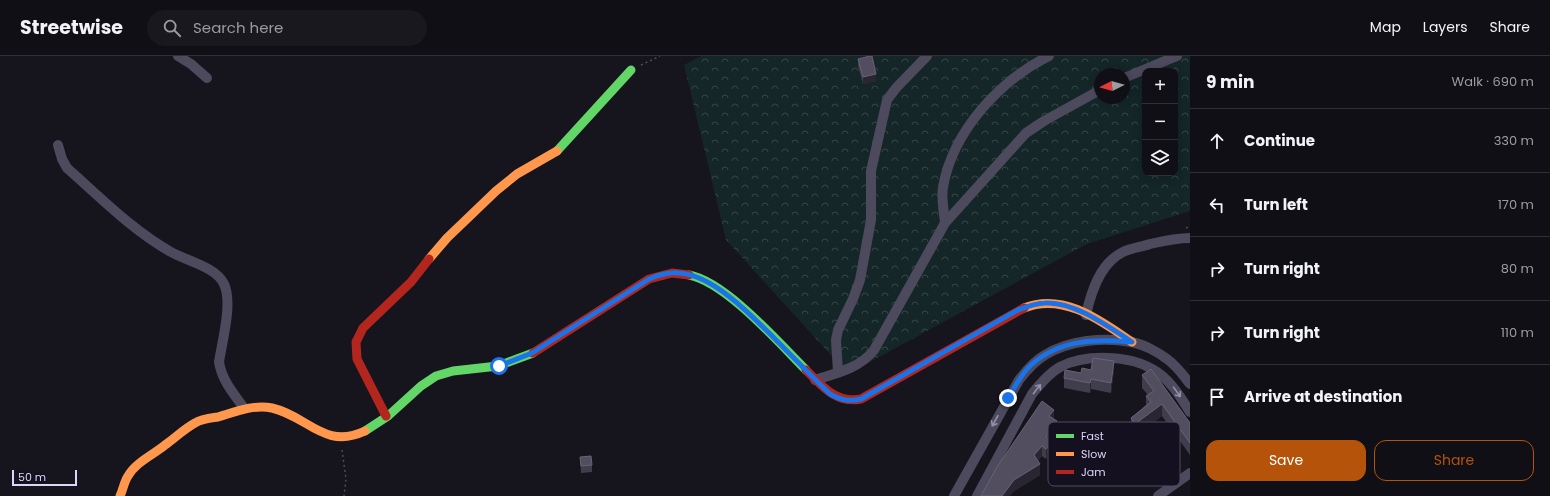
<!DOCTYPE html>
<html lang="en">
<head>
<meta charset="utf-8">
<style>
  :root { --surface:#100f15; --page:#19181e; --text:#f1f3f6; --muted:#9c9ca0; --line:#302f34; --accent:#b45309 }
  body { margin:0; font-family:Poppins,sans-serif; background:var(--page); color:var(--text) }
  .controls { position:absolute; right:12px; top:12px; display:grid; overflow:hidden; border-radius:8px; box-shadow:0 2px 10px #0003 }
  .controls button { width:36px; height:36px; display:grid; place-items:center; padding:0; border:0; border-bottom:1px solid var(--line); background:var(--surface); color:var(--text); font:20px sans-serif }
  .compass { position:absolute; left:1094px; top:12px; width:36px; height:36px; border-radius:50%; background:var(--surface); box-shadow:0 2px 10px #0003; rotate:264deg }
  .scale { position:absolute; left:12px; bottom:10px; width:65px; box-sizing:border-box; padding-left:4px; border:2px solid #dcd6f9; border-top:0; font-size:11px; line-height:14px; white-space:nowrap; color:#dcd6f9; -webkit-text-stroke:3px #141020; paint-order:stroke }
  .stop { position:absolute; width:12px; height:12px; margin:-9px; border:3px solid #1a73e8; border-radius:50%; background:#fff }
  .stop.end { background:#1a73e8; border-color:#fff; box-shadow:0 1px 4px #0008 }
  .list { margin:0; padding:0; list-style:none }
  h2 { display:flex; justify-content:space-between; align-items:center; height:52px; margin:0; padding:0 16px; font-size:17px }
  h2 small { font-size:13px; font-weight:400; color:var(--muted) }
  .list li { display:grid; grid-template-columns:26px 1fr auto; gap:12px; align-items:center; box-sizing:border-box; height:64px; padding:0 16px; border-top:1px solid var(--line) }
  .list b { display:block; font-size:15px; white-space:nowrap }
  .list em { font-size:13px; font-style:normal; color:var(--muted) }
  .actions { display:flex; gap:8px; padding:12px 16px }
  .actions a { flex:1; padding:9px 0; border:1px solid var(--accent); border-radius:12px; text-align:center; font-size:14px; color:var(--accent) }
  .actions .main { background:var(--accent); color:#fff }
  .icon { flex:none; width:22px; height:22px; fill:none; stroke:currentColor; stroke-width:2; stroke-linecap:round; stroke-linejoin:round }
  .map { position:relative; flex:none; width:1190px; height:440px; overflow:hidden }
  header { display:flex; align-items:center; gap:24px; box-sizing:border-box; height:56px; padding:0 20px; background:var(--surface); border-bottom:1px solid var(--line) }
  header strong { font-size:19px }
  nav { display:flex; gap:22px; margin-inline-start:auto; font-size:14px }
  .search { width:280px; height:36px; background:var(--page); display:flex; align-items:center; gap:10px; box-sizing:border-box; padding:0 14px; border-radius:22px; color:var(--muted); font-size:15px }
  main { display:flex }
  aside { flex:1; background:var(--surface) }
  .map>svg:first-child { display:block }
  .forest { fill:url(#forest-crowns); fill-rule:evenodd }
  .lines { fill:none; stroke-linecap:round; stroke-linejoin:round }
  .path { stroke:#47505b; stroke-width:1.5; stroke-dasharray:2 3; stroke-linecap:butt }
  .street { stroke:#4c4a5c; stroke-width:10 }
  .fast { stroke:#63d668; stroke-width:9 }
  .slow { stroke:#ff974d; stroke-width:9 }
  .jam { stroke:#b3261e; stroke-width:9 }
  .wall { fill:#423d4c }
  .shaded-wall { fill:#292631 }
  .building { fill:#524e5f; stroke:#686377 }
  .oneway { stroke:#9490aa }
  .route { stroke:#1a73e8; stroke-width:5 }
  .key { fill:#141020; stroke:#504b61; stroke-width:1 }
  .key-label { font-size:11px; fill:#dcd6f9 }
</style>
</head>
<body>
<header>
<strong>Streetwise</strong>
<div class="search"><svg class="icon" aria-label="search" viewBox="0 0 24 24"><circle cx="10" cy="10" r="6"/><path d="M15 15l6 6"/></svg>Search here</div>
<nav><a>Map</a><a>Layers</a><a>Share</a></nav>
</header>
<main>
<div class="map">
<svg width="1190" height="440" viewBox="0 0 1190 440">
  <defs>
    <pattern id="forest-crowns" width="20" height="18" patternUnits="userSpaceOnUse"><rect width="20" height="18" fill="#142628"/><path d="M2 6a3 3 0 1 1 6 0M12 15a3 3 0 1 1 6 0" fill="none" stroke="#364548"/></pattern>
  </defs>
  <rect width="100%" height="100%" fill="#16141c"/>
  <!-- forest -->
  <path class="forest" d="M701,0H1190V155L1087,188L848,318L726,184L684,9ZM1145,15H1175V117H1145ZM1100,18H1124V42H1100Z"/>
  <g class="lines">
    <!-- path -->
    <path class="path" d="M641,9L660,0
      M1186,172L1190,170
      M342,394L346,423L344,440"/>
    <!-- street -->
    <path class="street" d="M178,0L191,8L207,22
      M1124,22L1177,0
      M58,89L62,103L67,112C100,141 132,174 171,196C187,205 216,211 224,228C233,247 222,286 219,306C222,325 234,338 244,352
      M945,167C944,156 941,142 943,131C953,75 999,25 1049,0
      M1086,259C1091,236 1100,207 1123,196C1131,192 1141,191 1150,188C1163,185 1177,182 1190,182
      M838,316L836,284L838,274L853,243L860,224L871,164V115L887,44L896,32L927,0
      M815,324C837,317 860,312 874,294L945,167L1026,77L1044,65L1100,34
      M954,440L1019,324C1026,315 1034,305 1045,299C1069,284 1104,281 1131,286C1143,288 1158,296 1167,303C1177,310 1183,319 1190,328
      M977,440L1032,338C1040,328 1049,317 1060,311C1084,298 1129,299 1152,313C1169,322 1180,340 1190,356
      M1158,440L1190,417"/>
    <!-- fast -->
    <path class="fast" d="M557,95L631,14
      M689,219C726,226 779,287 806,314
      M365,375L388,360L421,330L436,320L453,315L498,310L533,297"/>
    <!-- slow -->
    <path class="slow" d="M429,203L447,182L496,135L517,118L557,95
      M1024,252C1064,236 1101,265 1132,286
      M120,440C123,434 124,426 128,420C136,406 153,399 165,389C175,382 184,373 195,367C201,363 211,362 218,361C235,356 254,348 272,352C308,360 324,394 365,375"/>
    <!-- jam -->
    <path class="jam" d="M533,297L649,223L672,217L689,219
      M806,314C822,330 836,348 861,343L1024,252
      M386,360L357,303L356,286L363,272L411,226L429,203"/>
  </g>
  <!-- wall -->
  <path class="wall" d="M858,3L876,25L863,28L858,10Z
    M1091,314H1114L1111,337L1091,333L1090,337L1064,332V322L1081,317Z
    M1142,319L1190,367V399L1162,360L1135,381L1131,375V362L1146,349V340L1148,339L1142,332Z
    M1054,363L1057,375L1050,385L1052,395L1046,403L1042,400L1038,405L1040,419L1014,435Z
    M580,401L592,409V416L581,417Z"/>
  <!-- shaded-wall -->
  <path class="shaded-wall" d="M876,18V25L863,28V21Z
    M1114,305V314L1111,337V327Z
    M1091,323V333L1090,337V327Z
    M1162,348V360L1135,381V368Z
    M1054,354V364L1049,360Z
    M1057,365V375L1046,391V381Z
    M1052,385V395L1046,403V393Z
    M1042,390V400L1034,409V399Z
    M1040,408V419L1014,435L1010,440H1002L1014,424Z"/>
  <!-- building -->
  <path class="building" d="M870,0H872L876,18L863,21L858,3Z
    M1093,302L1114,305L1111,327L1091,323L1090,327L1064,322L1065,314L1081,317L1082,312L1091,314Z
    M1151,313L1190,367V387L1162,348L1135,368L1131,362L1151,346L1146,340L1154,335L1142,319Z
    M1042,345L1054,354L1049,360L1057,365L1046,381L1052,385L1046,393L1042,390L1034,399L1040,408L1014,424L1002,440H981L997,411Z
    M591,400L592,409L581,410L580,401Z"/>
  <!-- one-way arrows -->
  <defs><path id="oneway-shaft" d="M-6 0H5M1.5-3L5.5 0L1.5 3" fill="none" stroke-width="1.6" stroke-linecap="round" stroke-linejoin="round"/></defs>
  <g class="oneway">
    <use href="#oneway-shaft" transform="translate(1037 333) rotate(-52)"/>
    <use href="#oneway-shaft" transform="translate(1177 336) rotate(54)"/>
    <use href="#oneway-shaft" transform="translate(995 365) rotate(119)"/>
  </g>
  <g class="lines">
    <!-- route -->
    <path class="route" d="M499,310L532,297L649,223C659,219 668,216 679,217C715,219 756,264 780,288C797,305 813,322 830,338C841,344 849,346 861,343L1018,254C1026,251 1036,247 1045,247C1074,245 1109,271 1132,286C1096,283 1060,283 1031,309C1021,318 1015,331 1008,342"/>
  </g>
  <!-- legend -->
  <rect x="1048" y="366" width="132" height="64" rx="6" class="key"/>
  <rect x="1056" y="378" width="18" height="4" fill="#63d668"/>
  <rect x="1056" y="396" width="18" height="4" fill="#ff974d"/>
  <rect x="1056" y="414" width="18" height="4" fill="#b3261e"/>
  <g class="key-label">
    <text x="1081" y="384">Fast</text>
    <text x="1081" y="402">Slow</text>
    <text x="1081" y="420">Jam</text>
  </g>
</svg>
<div class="controls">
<button>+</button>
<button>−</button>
<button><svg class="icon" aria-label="layers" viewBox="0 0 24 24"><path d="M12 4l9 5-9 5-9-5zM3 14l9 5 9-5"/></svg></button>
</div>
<svg class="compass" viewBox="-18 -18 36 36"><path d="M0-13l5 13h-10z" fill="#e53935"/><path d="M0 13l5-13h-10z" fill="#9c9ca0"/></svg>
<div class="scale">50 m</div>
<div class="stop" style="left:499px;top:310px"></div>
<div class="stop end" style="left:1008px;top:342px"></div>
</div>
<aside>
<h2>9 min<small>Walk · 690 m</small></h2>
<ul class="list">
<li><svg class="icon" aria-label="ahead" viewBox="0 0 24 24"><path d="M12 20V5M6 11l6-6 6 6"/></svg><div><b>Continue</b></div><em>330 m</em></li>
<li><svg class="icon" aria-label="left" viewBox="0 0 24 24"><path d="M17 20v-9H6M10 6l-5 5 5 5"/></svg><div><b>Turn left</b></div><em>170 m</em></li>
<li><svg class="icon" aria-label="right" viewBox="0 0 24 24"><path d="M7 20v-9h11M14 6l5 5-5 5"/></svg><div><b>Turn right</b></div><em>80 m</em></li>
<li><svg class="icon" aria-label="right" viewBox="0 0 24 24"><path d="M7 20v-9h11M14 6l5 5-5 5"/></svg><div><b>Turn right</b></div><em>110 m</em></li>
<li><svg class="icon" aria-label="arrive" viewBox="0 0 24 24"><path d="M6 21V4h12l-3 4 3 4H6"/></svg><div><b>Arrive at destination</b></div></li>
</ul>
<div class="actions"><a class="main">Save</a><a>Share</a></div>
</aside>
</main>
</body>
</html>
